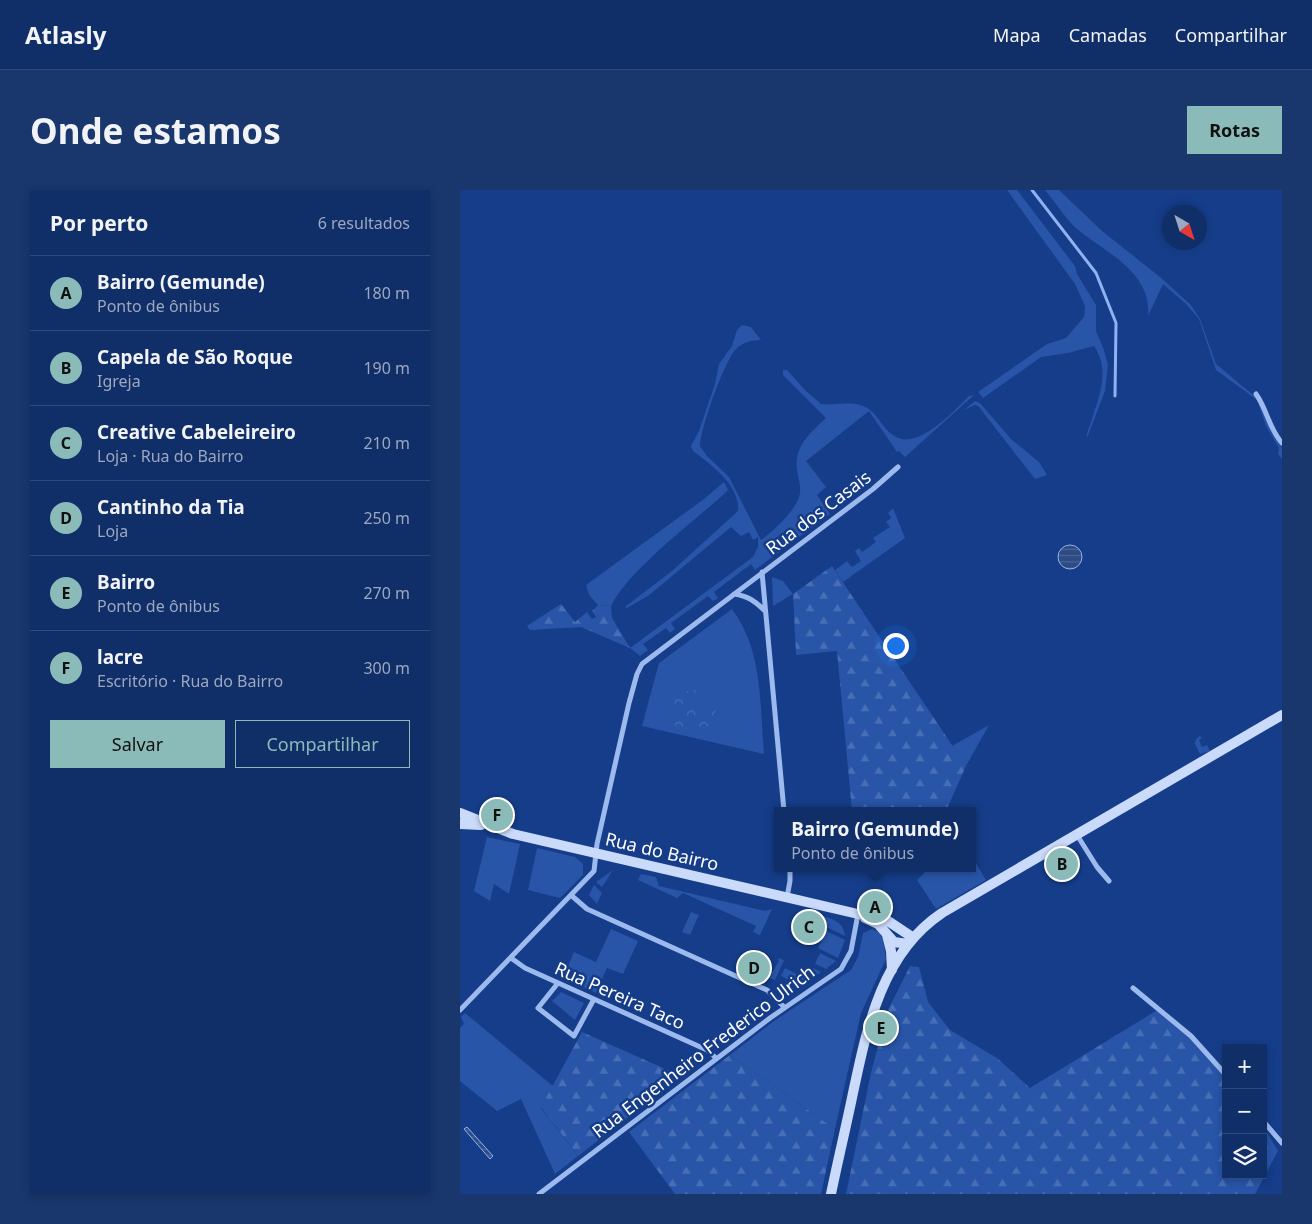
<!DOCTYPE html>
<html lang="pt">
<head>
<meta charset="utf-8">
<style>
  :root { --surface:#102e67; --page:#19366d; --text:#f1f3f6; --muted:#9ca8c0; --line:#304a7b; --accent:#8bbbb9 }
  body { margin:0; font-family:"Noto Sans",sans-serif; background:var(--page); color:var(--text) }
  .controls { position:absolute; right:15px; bottom:15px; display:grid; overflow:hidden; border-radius:0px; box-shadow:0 2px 8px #0003 }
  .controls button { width:45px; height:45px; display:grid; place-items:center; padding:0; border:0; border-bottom:1px solid var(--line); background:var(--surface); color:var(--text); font:25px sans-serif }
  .compass { position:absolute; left:702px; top:15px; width:45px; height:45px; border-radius:50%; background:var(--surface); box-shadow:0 2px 8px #0003; rotate:141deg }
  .you { position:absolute; left:435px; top:455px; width:18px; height:18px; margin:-12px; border:4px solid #fff; border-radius:50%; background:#1a73e8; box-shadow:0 0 0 8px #1a73e833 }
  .badge { display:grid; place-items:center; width:32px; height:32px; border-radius:50%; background:var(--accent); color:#111; font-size:16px; font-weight:700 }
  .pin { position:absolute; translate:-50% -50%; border:2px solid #fff; box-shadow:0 1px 5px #0006 }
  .popup { position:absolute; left:314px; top:617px; width:202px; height:65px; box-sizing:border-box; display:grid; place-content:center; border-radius:0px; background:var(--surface); filter:drop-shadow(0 1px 4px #0005); font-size:16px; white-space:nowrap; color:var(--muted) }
  .popup b { font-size:19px; color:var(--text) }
  .popup::after { content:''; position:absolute; left:50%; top:100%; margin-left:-10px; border:10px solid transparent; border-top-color:var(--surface) }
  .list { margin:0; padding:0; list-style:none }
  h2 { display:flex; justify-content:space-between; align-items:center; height:65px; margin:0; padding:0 20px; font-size:21px }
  h2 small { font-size:16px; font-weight:400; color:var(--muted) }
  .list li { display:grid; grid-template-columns:32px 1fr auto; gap:15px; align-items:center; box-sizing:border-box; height:75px; padding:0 20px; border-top:1px solid var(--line) }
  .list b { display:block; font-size:19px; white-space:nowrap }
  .list p { margin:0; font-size:16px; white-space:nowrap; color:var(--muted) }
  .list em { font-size:16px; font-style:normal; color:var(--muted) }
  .actions { display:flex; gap:10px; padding:15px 20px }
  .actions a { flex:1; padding:11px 0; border:1px solid var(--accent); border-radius:0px; text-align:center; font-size:18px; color:var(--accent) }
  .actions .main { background:var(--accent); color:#111 }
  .icon { flex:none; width:28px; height:28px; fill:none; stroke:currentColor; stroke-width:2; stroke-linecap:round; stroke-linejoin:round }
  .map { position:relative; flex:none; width:822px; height:1004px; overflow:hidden; border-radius:0px }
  header { display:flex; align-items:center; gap:30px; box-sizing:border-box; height:70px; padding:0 25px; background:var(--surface); border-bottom:1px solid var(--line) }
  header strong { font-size:24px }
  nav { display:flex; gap:28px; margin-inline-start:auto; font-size:18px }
  .intro { display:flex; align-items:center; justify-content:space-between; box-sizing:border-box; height:120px; padding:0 30px }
  h1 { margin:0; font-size:35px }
  .button { padding:12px 22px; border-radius:0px; background:var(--accent); color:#111; font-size:18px; font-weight:700 }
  main { display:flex; gap:30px; padding:0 30px }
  aside { flex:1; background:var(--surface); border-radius:0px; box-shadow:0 2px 8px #0003 }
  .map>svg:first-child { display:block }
  .green { fill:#2855a8 }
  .forest { fill:url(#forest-firs) }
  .park { fill:url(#park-crowns) }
  .water { fill:url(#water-rules); stroke:#8fb3f2 }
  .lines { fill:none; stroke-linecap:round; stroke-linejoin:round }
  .stream { stroke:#8fb3f2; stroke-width:3 }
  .street { stroke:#9dbaef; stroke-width:5 }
  .secondary { stroke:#cadafa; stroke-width:10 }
  .labels { text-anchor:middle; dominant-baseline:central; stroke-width:5; stroke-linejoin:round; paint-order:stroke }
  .street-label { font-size:18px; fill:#fff; stroke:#153d89 }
</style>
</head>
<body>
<header>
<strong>Atlasly</strong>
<nav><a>Mapa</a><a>Camadas</a><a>Compartilhar</a></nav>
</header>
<div class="intro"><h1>Onde estamos</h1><a class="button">Rotas</a></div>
<main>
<aside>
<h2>Por perto<small>6 resultados</small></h2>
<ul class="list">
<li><span class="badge">A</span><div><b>Bairro (Gemunde)</b><p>Ponto de ônibus</p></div><em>180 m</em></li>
<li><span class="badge">B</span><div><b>Capela de São Roque</b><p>Igreja</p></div><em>190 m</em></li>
<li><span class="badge">C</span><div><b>Creative Cabeleireiro</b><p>Loja · Rua do Bairro</p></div><em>210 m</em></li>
<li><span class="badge">D</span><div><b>Cantinho da Tia</b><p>Loja</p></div><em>250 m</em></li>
<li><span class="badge">E</span><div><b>Bairro</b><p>Ponto de ônibus</p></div><em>270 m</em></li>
<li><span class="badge">F</span><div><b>lacre</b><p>Escritório · Rua do Bairro</p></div><em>300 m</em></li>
</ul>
<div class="actions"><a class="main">Salvar</a><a>Compartilhar</a></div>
</aside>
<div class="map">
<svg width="822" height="1004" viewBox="0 0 822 1004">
  <defs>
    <pattern id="forest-firs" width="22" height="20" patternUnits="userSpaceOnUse" patternTransform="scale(1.25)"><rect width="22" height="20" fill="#2855a8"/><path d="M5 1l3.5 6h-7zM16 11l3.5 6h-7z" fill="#486eb5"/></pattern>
    <pattern id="park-crowns" width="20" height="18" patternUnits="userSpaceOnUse" patternTransform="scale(1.25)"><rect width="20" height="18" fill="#2855a8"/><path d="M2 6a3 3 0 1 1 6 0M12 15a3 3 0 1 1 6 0" fill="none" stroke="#486eb5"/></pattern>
    <pattern id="water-rules" width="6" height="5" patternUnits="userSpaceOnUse" patternTransform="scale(1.25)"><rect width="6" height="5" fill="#2d4a83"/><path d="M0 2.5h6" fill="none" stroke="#4c6596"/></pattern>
  </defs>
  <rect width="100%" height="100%" fill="#153d89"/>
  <!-- green -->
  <path class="green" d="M547,0H557L615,76L617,84L636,115V141L644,160L648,175L645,201L627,248C626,243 630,236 632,229C640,204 650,180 634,156L608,163L581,167L523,208L518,202L587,154L606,148L624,127L625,116L615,94Z
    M585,0H599L642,41L700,87L731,115L740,129L756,174L798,209L812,244L822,258V269L818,264L819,258L806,236L797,210L756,180L739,129L726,114L703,94L688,126C692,82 645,62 617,39C605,28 595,12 585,0Z
    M282,135L291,137L301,150C292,150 283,152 276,159C264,172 241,237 240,256L247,266L269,287L301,350C313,341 338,319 340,303C341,296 338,287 337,280C334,256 350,243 366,228L323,185V180H327L345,200L361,214C376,216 389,210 403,216C417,221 421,237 433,245C456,263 494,221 509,206L514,205L445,267L439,261L437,262L409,221L346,271L366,297L357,305L370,324L295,380L291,374L254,402L258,408L253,411L248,406L211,433L215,439L210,443L206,438L183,454L188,460L180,466L170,458L293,367L298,357V347L293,350L289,342L281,346L271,337L188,406L165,419L166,416L212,381L278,321C281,296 250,274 233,261L231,256L239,241L255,194L259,174L272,156L277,140Z
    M515,211L520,213L551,249L579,272L587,285L575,289L519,217L515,215L504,220Z
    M264,292L268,300L263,305C233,332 168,381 151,416L138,415L129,405L126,395L244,309Z
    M433,318L445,348L383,392L375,380L387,371L392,377L401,371L395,361L399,358L402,362L416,352L413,348L430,337L426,332L431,328L428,323Z
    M312,387L323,391L333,404L313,416Z
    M272,419C303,460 300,515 304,564L182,536L199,473Z
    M529,535L506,576L492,556Z
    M740,546L742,548L739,550L742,557L747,555L750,561L740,564L735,554L736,549Z
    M27,647L60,654L49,704L34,694L30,711L14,701Z
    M77,658L115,667L123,674V685L100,708L68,700Z
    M513,668L526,690L476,719L457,690L469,678H512Z
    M153,680L142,697L136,692Z
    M181,684L196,687L199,696L305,721L312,719L300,745L293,742L296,736L223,703L217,708L178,690Z
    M134,695L142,703L137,714L129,705Z
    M231,722L239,725L230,745L222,742Z
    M346,723C361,726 384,727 385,746L345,727Z
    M151,739L178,751L163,784L147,778L136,803L103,788L114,762L136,772Z
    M412,739L420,743L423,750L426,769L401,823L375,939L270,865L314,831L391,780L398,767L403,743Z
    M366,741L385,750L378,768L358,758Z
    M360,763L376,771L366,779L355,774Z
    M318,768L324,770L315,790L309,788L319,771Z
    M325,778L342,787L349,785L353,778L361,782L341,796L321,786Z
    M101,802L124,813L115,830L92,811Z
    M5,823L93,896L81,918L118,966L95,984L61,909L37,921L0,891V838L4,834L1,827Z"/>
  <!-- forest -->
  <path class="forest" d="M372,376L506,576L486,621H392L377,461L336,465L333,404Z
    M101,414L115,432L127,422L132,429L136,427L132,421L138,415L151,416L152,428L170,458L121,437L70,440L67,436Z
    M450,776L459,777L468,812L490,840L537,868L570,898L699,819L715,831L766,885V985H803V936L818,961L795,1004H386L411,883L427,822Z
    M122,842L221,886L118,966L81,917Z
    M270,865L375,939L361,1004H215L169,942Z"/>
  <!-- park -->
  <path class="park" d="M237,500L239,517L255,515L257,540L216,543L212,502Z"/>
  <!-- water -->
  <path class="water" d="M598 367a12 12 0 1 1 24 0a12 12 0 1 1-24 0Z
    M7,937L33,966L30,969L4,939Z"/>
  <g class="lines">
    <!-- stream -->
    <path class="stream" d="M572,0L636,83L656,133L655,206"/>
    <!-- street -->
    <path class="street" d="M796,204C807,219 809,239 822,253
      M302,382L324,621
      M274,404C288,406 295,411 305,421
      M617,645L637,677L649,691
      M112,706L127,719L307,800L324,817
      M327,707L330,691V678
      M51,768L65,778L247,860L256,868
      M98,793L78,818L114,846L134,809
      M673,798L731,846L766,885
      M0,820L134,681L137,654L169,513L177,484L182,474L413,299L438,277
      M803,931L822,953
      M79,1004L310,828L381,779L391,761L398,724"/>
    <!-- secondary -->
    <path class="secondary" d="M0,623L53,644L398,724L422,727L452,747
      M0,634L21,635
      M405,728L418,734L434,752L448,754
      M427,745L431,761L432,780
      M371,1004C378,970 386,937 393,903C407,837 422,763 482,723L822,525"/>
  </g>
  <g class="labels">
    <!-- street labels -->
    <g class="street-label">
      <text transform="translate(358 322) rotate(-37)">Rua dos Casais</text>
      <text transform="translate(202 661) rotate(13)">Rua do Bairro</text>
      <text transform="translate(160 805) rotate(24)">Rua Pereira Taco</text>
      <text transform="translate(243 861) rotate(-37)">Rua Engenheiro Frederico Ulrich</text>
    </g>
  </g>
</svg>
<div class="controls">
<button>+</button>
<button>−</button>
<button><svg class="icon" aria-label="layers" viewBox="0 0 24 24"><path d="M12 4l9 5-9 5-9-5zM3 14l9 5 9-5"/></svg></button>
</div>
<svg class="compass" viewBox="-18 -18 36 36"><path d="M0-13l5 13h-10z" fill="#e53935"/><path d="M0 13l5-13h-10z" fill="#9ca8c0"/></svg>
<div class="you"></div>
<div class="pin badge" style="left:415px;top:717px">A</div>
<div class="popup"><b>Bairro (Gemunde)</b>Ponto de ônibus</div>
<div class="pin badge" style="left:602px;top:674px">B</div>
<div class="pin badge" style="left:349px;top:737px">C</div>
<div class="pin badge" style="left:294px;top:778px">D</div>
<div class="pin badge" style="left:421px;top:838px">E</div>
<div class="pin badge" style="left:37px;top:625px">F</div>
</div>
</main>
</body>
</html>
